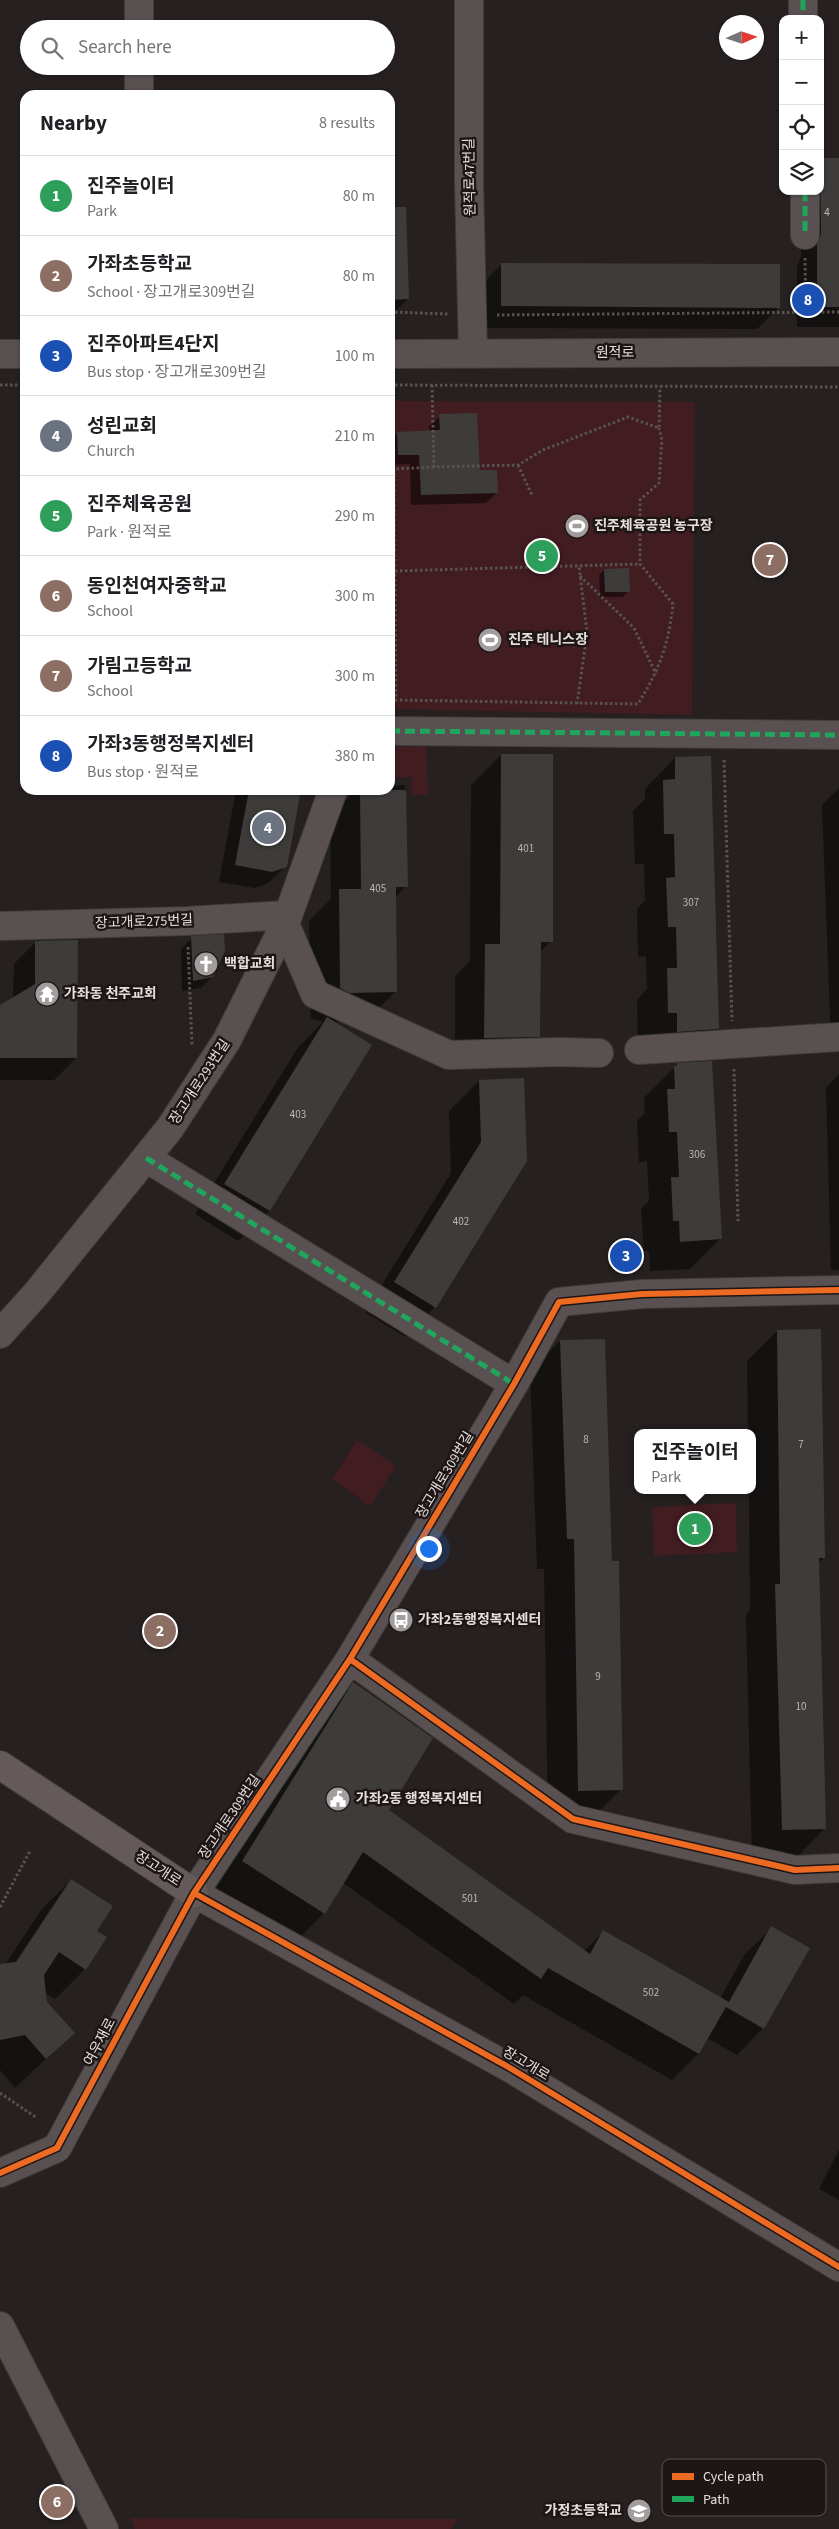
<!DOCTYPE html>
<html lang="en">
<head>
<meta charset="utf-8">
<style>
  :root { --surface:#fff; --page:#f6f6f6; --text:#202124; --muted:#757577; --line:#e0e0e0; --accent:#5a585a }
  body { margin:0; font-family:"Source Sans 3","Noto Sans KR",sans-serif; background:var(--page); color:var(--text) }
  .controls { position:absolute; right:15px; top:15px; display:grid; overflow:hidden; border-radius:10px; box-shadow:0 1px 4px #0004 }
  .controls button { width:45px; height:45px; display:grid; place-items:center; padding:0; border:0; border-bottom:1px solid var(--line); background:var(--surface); color:var(--text); font:25px sans-serif }
  .compass { position:absolute; left:719px; top:15px; width:45px; height:45px; border-radius:50%; background:var(--surface); box-shadow:0 1px 4px #0004; rotate:87deg }
  .you { position:absolute; left:428px; top:1548px; width:18px; height:18px; margin:-12px; border:4px solid #fff; border-radius:50%; background:#1a73e8; box-shadow:0 0 0 8px #1a73e833 }
  .badge { display:grid; place-items:center; width:32px; height:32px; border-radius:50%; background:var(--accent); color:#fff; font-size:16px; font-weight:700 }
  .pin { position:absolute; translate:-50% -50%; border:2px solid #fff; box-shadow:0 1px 5px #0006 }
  .popup { position:absolute; left:634px; top:1429px; width:122px; height:65px; box-sizing:border-box; display:grid; place-content:center; border-radius:10px; background:var(--surface); filter:drop-shadow(0 1px 4px #0005); font-size:16px; white-space:nowrap; color:var(--muted) }
  .popup b { font-size:19px; color:var(--text) }
  .popup::after { content:''; position:absolute; left:50%; top:100%; margin-left:-10px; border:10px solid transparent; border-top-color:var(--surface) }
  .list { margin:0; padding:0; list-style:none }
  h2 { display:flex; justify-content:space-between; align-items:center; height:65px; margin:0; padding:0 20px; font-size:21px }
  h2 small { font-size:16px; font-weight:400; color:var(--muted) }
  .list li { display:grid; grid-template-columns:32px 1fr auto; gap:15px; align-items:center; box-sizing:border-box; height:80px; padding:0 20px; border-top:1px solid var(--line) }
  .list b { display:block; font-size:19px; white-space:nowrap }
  .list p { margin:0; font-size:16px; white-space:nowrap; color:var(--muted) }
  .list em { font-size:16px; font-style:normal; color:var(--muted) }
  .icon { flex:none; width:28px; height:28px; fill:none; stroke:currentColor; stroke-width:2; stroke-linecap:round; stroke-linejoin:round }
  .map { position:relative; flex:none; width:839px; height:2529px; overflow:hidden }
  .search { position:absolute; background:var(--surface); box-shadow:0 1px 4px #0004; left:20px; top:20px; width:375px; height:55px; display:flex; align-items:center; gap:12px; box-sizing:border-box; padding:0 18px; border-radius:28px; color:var(--muted); font-size:19px }
  .panel { position:absolute; background:var(--surface); box-shadow:0 1px 4px #0004; left:20px; top:90px; width:375px; height:705px; border-radius:15px }
  .map>svg:first-child { display:block }
  .green { fill:#411c21 }
  .shadow { fill:#0007 }
  .building { fill:#3e3c3b }
  .lines { fill:none; stroke-linecap:round; stroke-linejoin:round }
  .minor-casing { stroke:#403b3b; stroke-width:30 }
  .major-casing { stroke:#403b3b; stroke-width:30 }
  .path { stroke:#585252; stroke-width:3; stroke-dasharray:2.5 2.5; stroke-linecap:butt }
  .minor { stroke:#595151; stroke-width:28 }
  .major { stroke:#655a5a; stroke-width:28 }
  .quiet { stroke:#20a55d; stroke-width:5; stroke-dasharray:10 5; stroke-linecap:butt }
  .cycleway-casing { stroke:#1e1515; stroke-width:9 }
  .cycleway { stroke:#ed6a23; stroke-width:6 }
  .labels { text-anchor:middle; dominant-baseline:central; stroke-width:5; stroke-linejoin:round; paint-order:stroke }
  .number-label { font-size:11px; fill:#bbb6b5 }
  .street-label { font-size:14px; fill:#e5dede; stroke:#1e1515 }
  .poi-label { font-size:14px; font-weight:bold; fill:#e5dede; stroke:#1e1515; text-anchor:start }
  .key { fill:#1e1515; stroke:#5a5151; stroke-width:1 }
  .key-label { font-size:14px; fill:#e5dede }
</style>
</head>
<body>
<div class="map">
<svg width="839" height="2529" viewBox="0 0 839 2529">
  <rect width="100%" height="100%" fill="#262020"/>
  <!-- green -->
  <path class="green" d="M390,401L695,402L692,715L390,709Z
    M390,747H427L428,795H412L411,777L390,778Z
    M357,1440L396,1466L370,1506L332,1479Z
    M736,1503L737,1552L654,1556L652,1507Z
    M130,2518L458,2519L451,2529H135Z"/>
  <!-- shadow -->
  <path class="shadow" d="M820,159H839V327H797V266L801,257V212L795,191H820Z
    M390,235L408,299L390,316Z
    M502,264L779,307L757,329L479,328L480,286Z
    M440,416L478,471L496,493L486,503L411,505L410,464L390,465V440L398,433L430,432L429,426Z
    M604,570L628,591L623,597H600L599,575Z
    M501,755L551,941L539,953V1036L509,1067L455,1068V976L470,961L471,785Z
    M675,758L718,1029L687,1059L638,1043L637,1000L647,989L646,956L638,957L637,909L645,900L644,864H635L633,811L645,799V789Z
    M405,785L406,886L395,898V992L365,1022H333L370,1045L269,1211L238,1241L195,1214L297,1049L323,1022L311,1018L309,921L331,899L330,816L356,790H390V786Z
    M839,788V1045H831L822,805Z
    M236,790H300L286,866L268,883L255,888L219,882Z
    M192,938L212,977L201,988L182,991L181,949Z
    M36,942L76,1058L54,1080H0V1007L13,998L14,964Z
    M678,1064L720,1239L690,1269L650,1271L649,1251H644L641,1209L649,1201L647,1161L639,1162L637,1121L645,1113L644,1098Z
    M839,1074V1270H831L826,1088Z
    M522,1079L435,1307L405,1337L365,1312L451,1173L449,1111L479,1081Z
    M777,1331L824,1558L818,1563L825,1828L795,1859L752,1860L746,1615L750,1610L749,1490H752V1433H748L747,1361Z
    M560,1341L611,1562L621,1789L591,1819L548,1820L544,1569H537L530,1371Z
    M353,1684L387,1811L584,1951L603,1932L720,1998L745,1954L772,1928L763,2028L737,2055L707,2038L698,2054L672,2080L523,1995L514,2004L343,1883L324,1913L298,1939L216,1888L327,1710Z
    M71,1880L85,1969L55,1999L45,1992L46,2003L73,2033L15,2088L0,2070V1966L5,1965L41,1910Z
    M839,2150V2200L819,2189Z"/>
  <!-- building -->
  <path class="building" d="M820,158H839V307H817V244L821,235Z
    M390,207H406L409,299L390,300Z
    M501,263L780,264V308L501,306Z
    M477,413L480,470H497L498,493L421,495L419,455H398L397,432L440,430L439,414Z
    M629,568L630,592H605L604,569Z
    M501,754H553V942H541L540,1037L484,1038L485,944H500Z
    M711,756L719,1029L677,1032V1013H668L667,968H677L676,927H668L666,878L675,877L674,834H664L663,780L675,779V757Z
    M249,790H301L287,867L272,872L235,865Z
    M360,790H406L408,887H396L397,992L349,993L340,988L339,889H361Z
    M224,934L225,951L213,977L193,981L191,936Z
    M78,940L77,1058H0V1005L35,984V941Z
    M327,1017L372,1045L270,1211L224,1184Z
    M712,1061L722,1239L680,1242L679,1221H673L671,1177H679L677,1132H669L667,1089H675L674,1066H677V1063Z
    M524,1078L527,1161L436,1308L394,1282L481,1142L479,1080Z
    M821,1329L825,1558H819L826,1829L782,1830L775,1584H780L777,1330Z
    M605,1339L612,1561H619L623,1790L578,1791L574,1539H567L560,1340Z
    M353,1682L433,1738L389,1810L590,1954L603,1930L729,2002L771,1926L810,1948L764,2029L726,2007L699,2054L548,1968L541,1979L363,1852L325,1914L242,1861Z
    M71,1879L113,1906L97,1931L107,1937L86,1970L59,1952L44,1975L47,2002L75,2033L46,2059L25,2035L0,2040V1964L16,1962Z"/>
  <g class="lines">
    <defs>
      <path id="minor" d="M469,0V183L473,354
        M803,0V19
        M139,29V0
        M139,95V66
        M805,191V235
        M0,354H25
        M390,354L839,352
        M390,731L839,735
        M285,924L315,994L449,1055L558,1052L599,1053
        M0,926L187,921L287,915
        M639,1050L839,1037
        M146,1158L514,1384
        M0,1334L36,1294L170,1128L227,1040L285,924L333,790
        M350,1659L573,1819L795,1870L839,1868
        M194,1893L510,2068L839,2267
        M0,2173L57,2148L194,1893L350,1659L514,1384L559,1302L642,1294L839,1290
        M0,2326L104,2529"/>
      <path id="major" d="M0,1765L194,1893"/>
    </defs>
    <!-- minor casing -->
    <use href="#minor" class="minor-casing"/>
    <!-- major casing -->
    <use href="#major" class="major-casing"/>
    <!-- path -->
    <path class="path" d="M805,258L806,313
      M390,312L448,314
      M497,315L839,312
      M0,385H25
      M390,385L839,387
      M432,385L434,467L518,465L543,450L628,417L659,428L660,387
      M518,465L532,495
      M434,467L394,469L396,700L638,704C659,670 669,644 673,604L640,564V500L659,483L662,440L659,428
      M395,571L640,564
      M580,576L634,628L656,674
      M577,704L587,633L579,566
      M724,760L732,1021
      M188,947L192,1045
      M734,1069L738,1221
      M0,1907L30,1851
      M0,2093L37,2118"/>
    <!-- minor -->
    <use href="#minor" class="minor"/>
    <!-- major -->
    <use href="#major" class="major"/>
    <!-- quiet -->
    <path class="quiet" d="M803,0V19
      M805,191V235
      M390,731L839,735
      M146,1158L514,1384"/>
    <defs>
      <path id="cycleway" d="M350,1659L573,1819L795,1870L839,1868
        M194,1893L510,2068L839,2267
        M0,2173L57,2148L194,1893L350,1659L514,1384L559,1302L642,1294L839,1290"/>
    </defs>
    <!-- cycleway casing -->
    <use href="#cycleway" class="cycleway-casing"/>
    <!-- cycleway -->
    <use href="#cycleway" class="cycleway"/>
  </g>
  <!-- icons -->
  <defs>
    <symbol id="stadium-disc" viewBox="-11 -11 22 22"><circle r="9.5" fill="#a29c9c" stroke="#1e1515"/><path d="M0-5a6.5 5 0 1 0 0 10a6.5 5 0 1 0 0-10ZM-3.5-1.8h7v3.6h-7Z" fill="#fff"/></symbol>
    <symbol id="church-disc" viewBox="-11 -11 22 22"><circle r="9.5" fill="#a29c9c" stroke="#1e1515"/><path d="M-1.2-6h2.4v3.5h3.3v2.4h-3.3V6h-2.4V-.1h-3.3v-2.4h3.3Z" fill="#fff"/></symbol>
    <symbol id="temple-disc" viewBox="-11 -11 22 22"><circle r="9.5" fill="#a29c9c" stroke="#1e1515"/><path d="M0-6L5-2H3V0L6.5 2.5H4V6H1.5V3h-3V6H-4V2.5H-6.5L-3 0V-2H-5Z" fill="#fff"/></symbol>
    <symbol id="bus-disc" viewBox="-11 -11 22 22"><circle r="9.5" fill="#a29c9c" stroke="#1e1515"/><path d="M-5-6H5V4H4V6H2V4H-2V6H-4V4H-5ZM-3.5-4V0h7V-4ZM-3.5 1.2v1.5H-2V1.2ZM2 1.2v1.5H3.5V1.2Z" fill="#fff"/></symbol>
    <symbol id="civic-disc" viewBox="-11 -11 22 22"><circle r="9.5" fill="#a29c9c" stroke="#1e1515"/><path d="M-.6-6.5H3V-4.5H.6V-3L4-1V1h2V6H-6V1h2V-1L-.6-3ZM-1.2 2.5V6h2.4V2.5Z" fill="#fff"/></symbol>
    <symbol id="school-disc" viewBox="-11 -11 22 22"><circle r="9.5" fill="#a29c9c" stroke="#1e1515"/><path d="M0-5L7-2L0 1L-7-2ZM-4 1L0 2.5L4 1V4Q0 6-4 4Z" fill="#fff"/></symbol>
  </defs>
  <g fill-rule="evenodd">
    <use href="#stadium-disc" x="563" y="512" width="28" height="28"/>
    <use href="#stadium-disc" x="476" y="626" width="28" height="28"/>
    <use href="#church-disc" x="192" y="950" width="28" height="28"/>
    <use href="#temple-disc" x="33" y="980" width="28" height="28"/>
    <use href="#bus-disc" x="387" y="1606" width="28" height="28"/>
    <use href="#civic-disc" x="324" y="1785" width="28" height="28"/>
    <use href="#school-disc" x="625" y="2497" width="28" height="28"/>
  </g>
  <g class="labels">
    <!-- number labels -->
    <g class="number-label">
      <text x="827" y="212">4</text>
      <text x="526" y="848">401</text>
      <text x="378" y="888">405</text>
      <text x="691" y="902">307</text>
      <text x="298" y="1114">403</text>
      <text x="697" y="1154">306</text>
      <text x="461" y="1221">402</text>
      <text x="586" y="1439">8</text>
      <text x="801" y="1444">7</text>
      <text x="598" y="1676">9</text>
      <text x="801" y="1706">10</text>
      <text x="470" y="1898">501</text>
      <text x="651" y="1992">502</text>
    </g>
    <!-- street labels -->
    <g class="street-label">
      <text transform="translate(470 177) rotate(-91)">원적로47번길</text>
      <text x="615" y="353">원적로</text>
      <text transform="translate(144 922) rotate(-2)">장고개로275번길</text>
      <text transform="translate(200 1082) rotate(-57)">장고개로293번길</text>
      <text transform="translate(445 1475) rotate(-59)">장고개로309번길</text>
      <text transform="translate(230 1817) rotate(-56)">장고개로309번길</text>
      <text transform="translate(158 1869) rotate(33)">장고개로</text>
      <text transform="translate(100 2042) rotate(-62)">여우재로</text>
      <text transform="translate(526 2064) rotate(31)">장고개로</text>
    </g>
    <!-- poi labels -->
    <g class="poi-label">
      <text x="594" y="526">진주체육공원 농구장</text>
      <text x="508" y="640">진주 테니스장</text>
      <text x="224" y="964">백합교회</text>
      <text x="64" y="994">가좌동 천주교회</text>
      <text x="418" y="1620">가좌2동행정복지센터</text>
      <text x="356" y="1799">가좌2동 행정복지센터</text>
      <text x="622" y="2511" text-anchor="end">가정초등학교</text>
    </g>
  </g>
  <!-- legend -->
  <rect x="662" y="2459" width="164" height="57" rx="8" class="key"/>
  <rect x="672" y="2473" width="22" height="7" fill="#ed6a23"/>
  <rect x="672" y="2496" width="22" height="6" fill="#20a55d"/>
  <g class="key-label">
    <text x="703" y="2481">Cycle path</text>
    <text x="703" y="2504">Path</text>
  </g>
</svg>
<div class="controls">
<button>+</button>
<button>−</button>
<button><svg class="icon" aria-label="locate" viewBox="0 0 24 24"><circle cx="12" cy="12" r="6"/><path d="M12 2v4M12 18v4M2 12h4M18 12h4"/></svg></button>
<button><svg class="icon" aria-label="layers" viewBox="0 0 24 24"><path d="M12 4l9 5-9 5-9-5zM3 14l9 5 9-5"/></svg></button>
</div>
<svg class="compass" viewBox="-18 -18 36 36"><path d="M0-13l5 13h-10z" fill="#e53935"/><path d="M0 13l5-13h-10z" fill="#757577"/></svg>
<div class="you"></div>
<div class="pin badge" style="left:695px;top:1529px;background:#2e9e5b">1</div>
<div class="popup"><b>진주놀이터</b>Park</div>
<div class="pin badge" style="left:160px;top:1631px;background:#8d6e63">2</div>
<div class="pin badge" style="left:626px;top:1256px;background:#1a4fb4">3</div>
<div class="pin badge" style="left:268px;top:828px;background:#6b7280">4</div>
<div class="pin badge" style="left:542px;top:556px;background:#2e9e5b">5</div>
<div class="pin badge" style="left:57px;top:2502px;background:#8d6e63">6</div>
<div class="pin badge" style="left:770px;top:560px;background:#8d6e63">7</div>
<div class="pin badge" style="left:808px;top:300px;background:#1a4fb4">8</div>
<div class="search"><svg class="icon" aria-label="search" viewBox="0 0 24 24"><circle cx="10" cy="10" r="6"/><path d="M15 15l6 6"/></svg>Search here</div>
<section class="panel">
<h2>Nearby<small>8 results</small></h2>
<ul class="list">
<li><span class="badge" style="background:#2e9e5b">1</span><div><b>진주놀이터</b><p>Park</p></div><em>80 m</em></li>
<li><span class="badge" style="background:#8d6e63">2</span><div><b>가좌초등학교</b><p>School · 장고개로309번길</p></div><em>80 m</em></li>
<li><span class="badge" style="background:#1a4fb4">3</span><div><b>진주아파트4단지</b><p>Bus stop · 장고개로309번길</p></div><em>100 m</em></li>
<li><span class="badge" style="background:#6b7280">4</span><div><b>성린교회</b><p>Church</p></div><em>210 m</em></li>
<li><span class="badge" style="background:#2e9e5b">5</span><div><b>진주체육공원</b><p>Park · 원적로</p></div><em>290 m</em></li>
<li><span class="badge" style="background:#8d6e63">6</span><div><b>동인천여자중학교</b><p>School</p></div><em>300 m</em></li>
<li><span class="badge" style="background:#8d6e63">7</span><div><b>가림고등학교</b><p>School</p></div><em>300 m</em></li>
<li><span class="badge" style="background:#1a4fb4">8</span><div><b>가좌3동행정복지센터</b><p>Bus stop · 원적로</p></div><em>380 m</em></li>
</ul>
</section>
</div>
</body>
</html>
